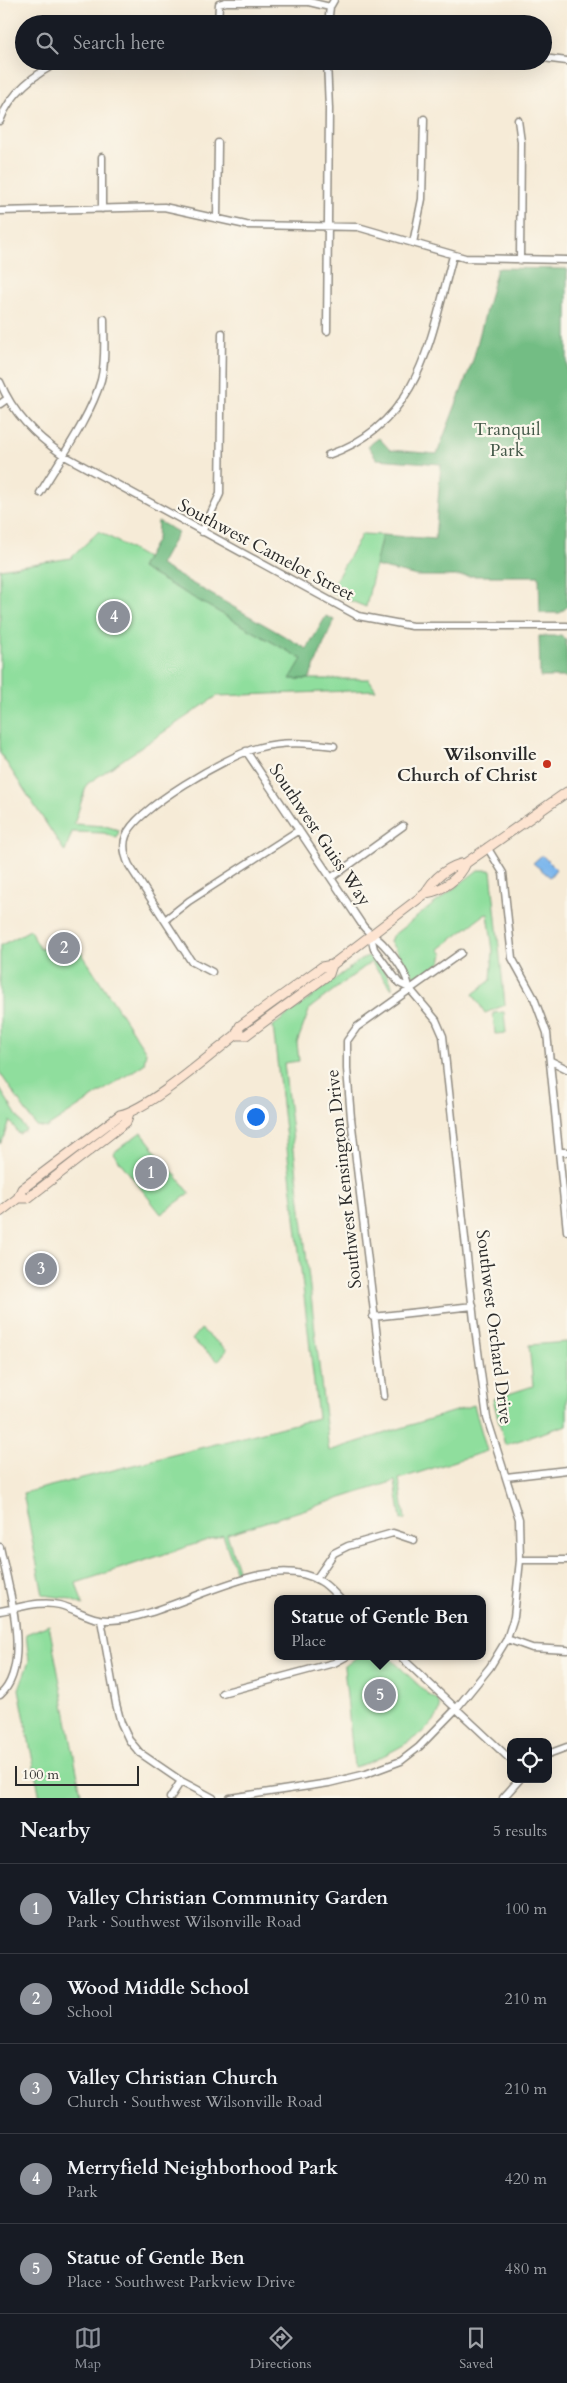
<!DOCTYPE html>
<html lang="en">
<head>
<meta charset="utf-8">
<style>
  :root { --surface:#171b24; --page:#242831; --text:#f1f3f6; --muted:#9ea1a6; --line:#363941; --accent:#8c9099 }
  body { margin:0; font-family:Cardo,serif; background:var(--page); color:var(--text) }
  .controls { position:absolute; right:15px; bottom:15px; display:grid; overflow:hidden; border-radius:10px; box-shadow:0 5px 20px #0002 }
  .controls button { width:45px; height:45px; display:grid; place-items:center; padding:0; border:0; border-bottom:1px solid var(--line); background:var(--surface); color:var(--text); font:25px sans-serif }
  .scale { position:absolute; left:15px; bottom:12px; width:124px; box-sizing:border-box; padding-left:5px; border:2px solid #2b2b2b; border-top:0; font-size:14px; line-height:18px; white-space:nowrap; color:#2b2b2b; -webkit-text-stroke:4px #fbf7ec; paint-order:stroke }
  .you { position:absolute; left:255px; top:1116px; width:18px; height:18px; margin:-12px; border:4px solid #fff; border-radius:50%; background:#1a73e8; box-shadow:0 0 0 8px #1a73e833 }
  .badge { display:grid; place-items:center; width:32px; height:32px; border-radius:50%; background:var(--accent); color:#fff; font-size:16px; font-weight:700 }
  .pin { position:absolute; translate:-50% -50%; border:2px solid #fff; box-shadow:0 1px 5px #0006 }
  .popup { position:absolute; left:274px; top:1595px; width:212px; height:65px; box-sizing:border-box; display:grid; place-content:center; border-radius:10px; background:var(--surface); filter:drop-shadow(0 1px 4px #0005); font-size:16px; white-space:nowrap; color:var(--muted) }
  .popup b { font-size:19px; color:var(--text) }
  .popup::after { content:''; position:absolute; left:50%; top:100%; margin-left:-10px; border:10px solid transparent; border-top-color:var(--surface) }
  .list { margin:0; padding:0; list-style:none }
  h2 { display:flex; justify-content:space-between; align-items:center; height:65px; margin:0; padding:0 20px; font-size:21px }
  h2 small { font-size:16px; font-weight:400; color:var(--muted) }
  .list li { display:grid; grid-template-columns:32px 1fr auto; gap:15px; align-items:center; box-sizing:border-box; height:90px; padding:0 20px; border-top:1px solid var(--line) }
  .list b { display:block; font-size:19px; white-space:nowrap }
  .list p { margin:0; font-size:16px; white-space:nowrap; color:var(--muted) }
  .list em { font-size:16px; font-style:normal; color:var(--muted) }
  .icon { flex:none; width:28px; height:28px; fill:none; stroke:currentColor; stroke-width:2; stroke-linecap:round; stroke-linejoin:round }
  .map { position:relative; flex:none; width:567px; height:1798px; overflow:hidden }
  .search { position:absolute; background:var(--surface); box-shadow:0 5px 20px #0002; left:15px; right:15px; top:15px; height:55px; display:flex; align-items:center; gap:12px; box-sizing:border-box; padding:0 18px; border-radius:28px; color:var(--muted); font-size:19px }
  .sheet { height:515px; background:var(--surface) }
  nav { display:flex; justify-content:space-around; align-items:center; box-sizing:border-box; height:70px; border-top:1px solid var(--line); background:var(--surface); font-size:14px; color:var(--muted) }
  nav a { display:grid; justify-items:center; gap:2px }
  nav .on { color:var(--accent) }
  .map>svg:first-child { display:block }
  .green { fill:#8fde9d; stroke:#5d8464 }
  .forest { fill:#73bd84; stroke:#4f7458 }
  .water { fill:#7bb6ec; stroke:#53708c }
  .lines { fill:none; stroke-linecap:round; stroke-linejoin:round }
  .minor-casing { stroke:#908b81; stroke-width:9 }
  .secondary-casing { stroke:#908b81; stroke-width:11 }
  .minor { stroke:#fff; stroke-width:6 }
  .secondary { stroke:#fde4d1; stroke-width:9 }
  .poi-dot { fill:#c8321e; stroke:#fbf7ec; stroke-width:2 }
  .labels { text-anchor:middle; dominant-baseline:central; stroke-width:4.5; stroke-linejoin:round; paint-order:stroke }
  .park-label { font-size:18px; fill:#445848; stroke:#fbf7ec }
  .street-label { font-size:18px; fill:#2b2b2b; stroke:#fbf7ec }
  .poi-label { font-size:18px; font-weight:bold; fill:#2b2b2b; stroke:#fbf7ec; text-anchor:end }
</style>
</head>
<body>
<div class="map">
<svg width="567" height="1798" viewBox="0 0 567 1798">
  <rect width="100%" height="100%" fill="#fbf7ec"/>
  <filter id="ink" filterUnits="userSpaceOnUse"><feTurbulence type="fractalNoise" baseFrequency=".02" numOctaves="2"/><feDisplacementMap in="SourceGraphic" scale="10" xChannelSelector="R" yChannelSelector="G"/><feConvolveMatrix kernelMatrix="1 2 1 2 8 2 1 2 1" color-interpolation-filters="sRGB"/></filter>
  <filter id="wash" filterUnits="userSpaceOnUse"><feTurbulence type="fractalNoise" baseFrequency=".0096" numOctaves="4" result="noise"/><feDisplacementMap in="SourceGraphic" scale="20" xChannelSelector="R" yChannelSelector="G"/><feGaussianBlur stdDeviation="1.12" result="paint"/><feColorMatrix in="noise" values="0 0 0 0 0 0 0 0 0 0 0 0 0 0 0 0 0 1.4 0 .05"/><feComposite in="paint" operator="in"/></filter>
  <g filter="url(#wash)">
    <rect width="100%" height="100%" fill="#f6ebd7"/>
    <!-- green -->
    <path class="green" d="M99,531L146,558L141,568L302,659L291,679H369L376,690L217,696L87,784L74,824L105,826L119,830L117,838L104,833L72,832L65,852L0,753V569L71,558Z
      M362,534L382,535L366,607L329,592Z
      M478,870H491L505,1005L485,1013L473,994L491,980L493,951L488,914L484,915L439,949L443,954L441,962L417,980L390,942L392,936Z
      M30,930L40,949L60,946L79,949L146,1052L144,1064L46,1128L36,1126L0,1073V946Z
      M368,956C377,959 393,979 392,989L371,962L310,1008L297,1043L299,1061L284,1063L329,1451L474,1405L487,1451L399,1479L405,1519L401,1520L395,1481L227,1534L239,1572L236,1573L223,1535L76,1583L83,1605L66,1598L43,1595L23,1493L318,1418L273,1026L363,958Z
      M504,1012L506,1033L495,1034L493,1013Z
      M0,1089L26,1130L19,1134L10,1121L5,1136L0,1144Z
      M141,1132L190,1193L161,1214L113,1153Z
      M201,1329L227,1350L218,1361L192,1340Z
      M567,1342V1425L505,1445L493,1399L533,1386L529,1345Z
      M49,1625L82,1798H40L19,1689L29,1661L26,1634Z
      M358,1656H388L429,1695L438,1700L440,1708C438,1732 375,1762 354,1767L344,1667Z"/>
    <!-- forest -->
    <path class="forest" d="M497,268L567,269V607L560,613H540L539,576H417L375,566L382,535L435,539L441,464L377,459L368,446L379,438L390,450L437,454L473,360Z
      M158,521L178,532L160,565L307,649L326,616L334,620L309,679H290L302,659L141,568L157,539Z
      M539,636H561L566,640L567,677H540Z"/>
    <!-- water -->
    <path class="water" d="M542,855L556,869L550,877L533,863Z"/>
  </g>
  <g filter="url(#ink)">
    <g class="lines">
      <defs>
        <path id="minor" d="M218,24L219,4L226,2H309L330,7
          M328,24L330,7L334,0
          M543,58L567,61
          M327,61L329,109L327,331
          M518,120L521,142L520,260
          M0,121C10,93 35,73 62,61
          M102,157V209
          M0,211L164,207L246,225L358,227L465,258L567,260
          M217,218L218,143
          M413,243L422,199L424,119
          M0,382C13,414 35,435 63,455L358,616L412,626H567
          M0,404L7,399
          M328,455C421,423 430,339 453,256
          M40,493C59,461 91,416 101,380C106,361 104,339 104,319
          M202,532L220,494L222,333
          M246,751L363,926C369,934 377,937 383,944C394,956 407,972 409,988
          M487,847L503,873L512,958L534,998L547,1033L567,1231
          M331,878L403,826
          M165,920L189,901L299,830
          M212,972L191,961L129,865C125,856 122,846 126,836C135,809 229,755 257,748C282,741 309,743 334,746
          M551,1061L567,1069
          M559,1152H567
          M373,1317L473,1306
          M384,1396L351,1118L347,1069V1041L357,1027L461,953
          M506,1477L567,1470
          M0,1547C8,1585 33,1666 0,1695
          M520,1560H567
          M316,1579L334,1553L348,1546L393,1533L414,1540
          M0,1611C20,1608 40,1600 60,1605C78,1610 92,1621 111,1620C171,1619 264,1548 320,1581C328,1585 334,1593 340,1599
          M101,1620L116,1704L121,1723L129,1740L140,1753L181,1781L213,1798
          M507,1639L532,1648L567,1650
          M400,1656L511,1760
          M222,1693L334,1663L347,1656
          M548,1754L567,1747
          M170,1798L181,1781
          M230,1798L329,1783L366,1774L401,1761L419,1747L456,1709L490,1667L507,1639L514,1617L520,1560L519,1519L487,1418L474,1321L443,1036L436,1020L409,988L399,983L374,949L371,936
          M503,1798L520,1779"/>
        <path id="secondary" d="M426,893C442,891 460,878 466,863
          M236,1035H246L329,974L332,965
          M18,1198H28L126,1122L129,1113
          M0,1212L18,1198L22,1189L120,1115C149,1109 210,1055 236,1035L240,1026L251,1018L322,967L332,965L426,893C433,878 450,865 466,863L567,792"/>
      </defs>
      <!-- minor casing -->
      <use href="#minor" class="minor-casing"/>
      <!-- secondary casing -->
      <use href="#secondary" class="secondary-casing"/>
      <!-- minor -->
      <use href="#minor" class="minor"/>
      <!-- secondary -->
      <use href="#secondary" class="secondary"/>
    </g>
  </g>
  <!-- markers -->
  <circle class="poi-dot" cx="547" cy="764" r="5"/>
  <g class="labels">
    <!-- park labels -->
    <g class="park-label">
      <text x="507" y="429">Tranquil<tspan x="507" dy="21">Park</tspan></text>
    </g>
    <!-- street labels -->
    <g class="street-label">
      <text transform="translate(266 550) rotate(28)">Southwest Camelot Street</text>
      <text transform="translate(320 835) rotate(56)">Southwest Guiss Way</text>
      <text transform="translate(344 1179) rotate(-96)">Southwest Kensington Drive</text>
      <text transform="translate(494 1327) rotate(83)">Southwest Orchard Drive</text>
    </g>
    <!-- poi labels -->
    <g class="poi-label">
      <text x="537" y="754">Wilsonville<tspan x="537" dy="21">Church of Christ</tspan></text>
    </g>
  </g>
</svg>
<div class="controls">
<button><svg class="icon" aria-label="locate" viewBox="0 0 24 24"><circle cx="12" cy="12" r="6"/><path d="M12 2v4M12 18v4M2 12h4M18 12h4"/></svg></button>
</div>
<div class="scale">100 m</div>
<div class="you"></div>
<div class="pin badge" style="left:151px;top:1173px">1</div>
<div class="pin badge" style="left:64px;top:948px">2</div>
<div class="pin badge" style="left:41px;top:1269px">3</div>
<div class="pin badge" style="left:114px;top:617px">4</div>
<div class="pin badge" style="left:380px;top:1695px">5</div>
<div class="popup"><b>Statue of Gentle Ben</b>Place</div>
<div class="search"><svg class="icon" aria-label="search" viewBox="0 0 24 24"><circle cx="10" cy="10" r="6"/><path d="M15 15l6 6"/></svg>Search here</div>
</div>
<section class="sheet">
<h2>Nearby<small>5 results</small></h2>
<ul class="list">
<li><span class="badge">1</span><div><b>Valley Christian Community Garden</b><p>Park · Southwest Wilsonville Road</p></div><em>100 m</em></li>
<li><span class="badge">2</span><div><b>Wood Middle School</b><p>School</p></div><em>210 m</em></li>
<li><span class="badge">3</span><div><b>Valley Christian Church</b><p>Church · Southwest Wilsonville Road</p></div><em>210 m</em></li>
<li><span class="badge">4</span><div><b>Merryfield Neighborhood Park</b><p>Park</p></div><em>420 m</em></li>
<li><span class="badge">5</span><div><b>Statue of Gentle Ben</b><p>Place · Southwest Parkview Drive</p></div><em>480 m</em></li>
</ul>
</section>
<nav>
<a class="on"><svg class="icon" aria-label="map" viewBox="0 0 24 24"><path d="M3 6l6-2 6 2 6-2v14l-6 2-6-2-6 2zM9 4v14M15 6v14"/></svg>Map</a>
<a><svg class="icon" aria-label="directions" viewBox="0 0 24 24"><path d="M12 3l9 9-9 9-9-9zM9 14v-3h6M13 9l2 2-2 2"/></svg>Directions</a>
<a><svg class="icon" aria-label="saved" viewBox="0 0 24 24"><path d="M7 4h10v16l-5-4-5 4z"/></svg>Saved</a>
</nav>
</body>
</html>
